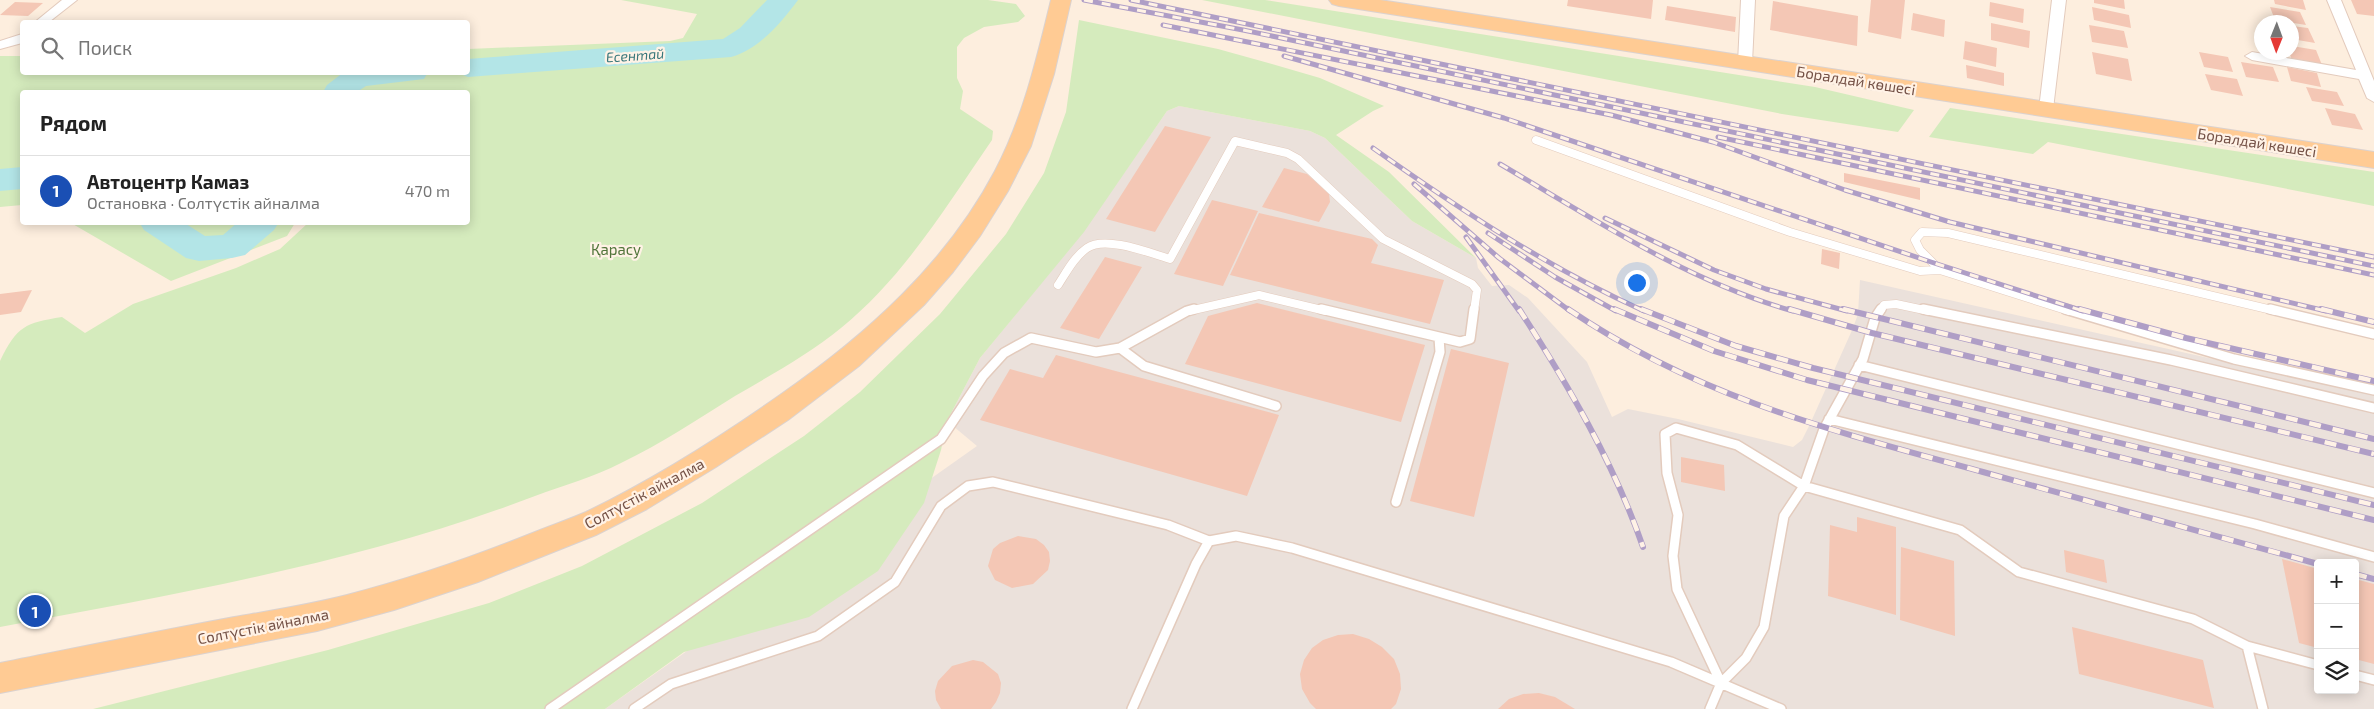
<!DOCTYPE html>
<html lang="ru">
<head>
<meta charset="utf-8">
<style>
  :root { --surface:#fff; --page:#f6f6f6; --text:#222; --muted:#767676; --line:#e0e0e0; --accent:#d93025 }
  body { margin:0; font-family:"Exo 2",sans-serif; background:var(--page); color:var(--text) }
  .controls { position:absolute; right:15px; bottom:15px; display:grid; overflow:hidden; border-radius:5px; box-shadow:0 2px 12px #0003 }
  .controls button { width:45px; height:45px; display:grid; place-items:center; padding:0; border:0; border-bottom:1px solid var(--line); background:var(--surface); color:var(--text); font:25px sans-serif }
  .compass { position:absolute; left:2254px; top:15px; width:45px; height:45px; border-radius:50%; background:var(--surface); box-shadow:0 2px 12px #0003; rotate:181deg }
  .you { position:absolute; left:1636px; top:282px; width:18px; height:18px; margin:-12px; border:4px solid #fff; border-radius:50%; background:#1a73e8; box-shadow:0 0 0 8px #1a73e833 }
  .badge { display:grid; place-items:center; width:32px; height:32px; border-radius:50%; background:var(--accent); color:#fff; font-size:16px; font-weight:700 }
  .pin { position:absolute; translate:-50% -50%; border:2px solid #fff; box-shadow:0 1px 5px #0006 }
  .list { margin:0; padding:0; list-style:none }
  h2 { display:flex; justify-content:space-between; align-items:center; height:65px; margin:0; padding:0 20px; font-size:21px }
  h2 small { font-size:16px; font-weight:400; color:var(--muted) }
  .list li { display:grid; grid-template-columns:32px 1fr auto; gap:15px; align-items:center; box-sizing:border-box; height:70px; padding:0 20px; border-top:1px solid var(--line) }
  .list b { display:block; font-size:19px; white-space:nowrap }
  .list p { margin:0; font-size:16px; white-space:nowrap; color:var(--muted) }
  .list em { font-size:16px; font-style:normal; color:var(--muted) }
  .icon { flex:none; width:28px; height:28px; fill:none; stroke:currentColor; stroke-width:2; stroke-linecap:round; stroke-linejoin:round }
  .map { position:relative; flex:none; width:2374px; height:709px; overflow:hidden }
  .search { position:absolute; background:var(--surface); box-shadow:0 2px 12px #0003; left:20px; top:20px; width:450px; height:55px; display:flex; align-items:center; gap:12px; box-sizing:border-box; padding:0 18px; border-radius:5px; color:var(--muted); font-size:19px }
  .panel { position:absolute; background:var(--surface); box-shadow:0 2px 12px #0003; left:20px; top:90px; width:450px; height:135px; border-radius:5px }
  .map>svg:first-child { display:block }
  .industrial { fill:#ebe1db; fill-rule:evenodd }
  .green { fill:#d5ebbd }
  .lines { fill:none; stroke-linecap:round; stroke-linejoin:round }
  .river { fill:#b3e5e7; fill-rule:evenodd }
  .building { fill:#f4c7b5 }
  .service-far1-casing { stroke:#e3cbbd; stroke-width:9 }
  .service-casing { stroke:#e3cbbd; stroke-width:12 }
  .minor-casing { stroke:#e3cbbd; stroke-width:2 }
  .primary-casing { stroke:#dbd2cf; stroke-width:2 }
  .service-far1 { stroke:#fff; stroke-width:8 }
  .service { stroke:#fff; stroke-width:9 }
  .minor { fill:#fff; fill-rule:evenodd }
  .primary { fill:#ffcb94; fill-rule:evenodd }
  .rail-far1-casing { stroke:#af9ec6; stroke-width:5 }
  .rail-casing { stroke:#af9ec6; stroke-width:6 }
  .rail-far1 { stroke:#fff2e6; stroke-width:3; stroke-dasharray:9; stroke-linecap:butt }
  .rail { stroke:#fff2e6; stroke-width:4.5; stroke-dasharray:12; stroke-linecap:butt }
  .labels { text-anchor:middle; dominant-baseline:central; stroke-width:4.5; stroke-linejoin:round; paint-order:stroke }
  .far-water-label { font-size:14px; font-style:italic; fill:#39777b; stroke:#fff2e6 }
  .street-label { font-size:15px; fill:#745146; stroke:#fff2e6 }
  .park-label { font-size:15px; fill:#52753b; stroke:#fff2e6 }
</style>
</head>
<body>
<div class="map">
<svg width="2374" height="709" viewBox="0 0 2374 709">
  <rect width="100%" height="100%" fill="#fdeede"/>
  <!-- industrial -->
  <path class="industrial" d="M1179,106L1310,131L1325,138L1412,221L1476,258L1478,268L1492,286L1509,285L1528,298L1587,362L1612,417L1628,409L1678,419L1793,447L1802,440L1810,424L1853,328L1858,314L1860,280L2374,395V709H605L977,446L947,421L980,358L1083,232L1167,111ZM2318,563H2355V690H2318Z"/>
  <!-- green -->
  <path class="green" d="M621,0H988L1016,4L1025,16L1018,22L984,27L964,38L957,47V78L963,91L960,109L993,131L992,140C947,205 904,277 841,328C809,354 771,375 735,396C698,419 661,444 621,463C594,477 564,485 535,496C362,562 181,593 0,627V361C17,326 25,323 62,317L85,333L133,304L236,268L280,249L308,223L468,222V92H22V205L0,207V56H22V72H468V49L670,41L683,38L697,14Z
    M1202,0H1265L1815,87L1914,110L1898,132L1782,114Z
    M1079,20L1218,49L1272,64L1320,78L1384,106L1373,111L1336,135L1389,172L1476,258L1412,221L1325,138L1310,131L1179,106L1167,111L1084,232L980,358L947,421L941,450L924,503L878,571L809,617L684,652L605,709H93L328,650L489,603L582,566L702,503L804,436L860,392L940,314L1006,234L1044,173L1066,112Z
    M1950,108L2374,172V206L2048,142L2033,154L1929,137Z
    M71,223H295L287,236L171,281Z"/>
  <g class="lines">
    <!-- river -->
    <path class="river" d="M767,0H798C782,22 758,50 731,57L468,77L456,72H468V59L723,39L740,28Z
      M344,72H428L424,79L366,86L357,92H323L327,85Z
      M22,167V189L0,191V169Z
      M139,222H183L205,236L223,235L238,222H279L274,230L245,255L232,258L199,261L186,258L144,230Z"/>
  </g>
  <!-- building -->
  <path class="building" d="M1568,0H1653L1651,19L1567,6Z
    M1871,0H1905L1901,39L1868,32Z
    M2094,0H2124L2125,9L2094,3Z
    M2274,0H2303L2306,10L2275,4Z
    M2351,0H2374V16L2357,14Z
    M1773,1L1858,16L1857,46L1770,30Z
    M15,2L43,3L28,16L0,15Z
    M1990,2L2024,9L2023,23L1989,16Z
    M1667,6L1736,17L1735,32L1665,20Z
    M2092,7L2129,15L2131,28L2094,20Z
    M2270,7L2300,12L2306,25L2275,20Z
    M1913,13L1945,20L1944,37L1911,30Z
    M1991,23L2030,31L2029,48L1991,40Z
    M2089,25L2124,31L2128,48L2092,42Z
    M2292,26L2308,28L2315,43L2292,39Z
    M1965,41L1997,48L1996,67L1963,59Z
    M2292,46L2316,50L2322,65L2292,60L2289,52H2292Z
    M2092,52L2128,59L2132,81L2096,74Z
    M2199,52L2228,57L2233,72L2204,67Z
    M2241,62L2273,67L2279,82L2246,77Z
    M1966,65L2004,73V86L1967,78Z
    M2287,67L2317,73L2321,87L2291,81Z
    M2205,74L2237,79L2243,96L2211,90Z
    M2306,87L2337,92L2344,106L2312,101Z
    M2325,108L2355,114L2363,130L2332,125Z
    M1165,126L1211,137L1155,232L1106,219Z
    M1284,168L1307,174L1329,194L1330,202L1319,222L1262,207Z
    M1844,173L1920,188V200L1844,182Z
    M1212,200L1258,211L1223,286L1174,274Z
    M1259,213L1372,239L1378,245L1371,263L1444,280L1430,324L1230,275Z
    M1822,249L1840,253L1839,269L1821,264Z
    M1105,257L1142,267L1099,339L1060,328Z
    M32,290L21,312L0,315V294Z
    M1257,303L1425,345L1401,422L1185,364L1208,316Z
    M1451,349L1509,363L1474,517L1410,501Z
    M1056,355L1279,415L1247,496L980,420L1010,369L1043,378Z
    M1681,457L1724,465L1725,491L1681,482Z
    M1857,517L1896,527V615L1828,596L1830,525L1857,532Z
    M1018,536L1036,539L1044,545L1049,552L1050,561L1048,570L1033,584L1012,588L995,580L988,566L993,549L1000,543Z
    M1901,547L1954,561L1955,636L1900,620Z
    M2064,550L2104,560L2107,583L2066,572Z
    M2282,559L2318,569V648L2299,643Z
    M2355,579L2374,584V664L2355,659Z
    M2072,627L2203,660L2214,708L2079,674Z
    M1353,634L1369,639L1382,647L1394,659L1400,674L1401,689L1396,704L1391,709H1316L1310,703L1302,689L1300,674L1304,660L1312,648L1323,640L1338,635Z
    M973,660L983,662L998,674L1001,683L1000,693L996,702L991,709H941L936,700L935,691L938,681L952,666Z
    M1539,693L1555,697L1575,709H1498L1509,699L1523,694Z"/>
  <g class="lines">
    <defs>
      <path id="service-far1" d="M1536,140L1790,232L1920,271L1940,270L2069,311
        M1940,270L1920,250L1915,240L1922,232L1948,233L2276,311
        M1058,285C1066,273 1074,257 1087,248C1105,235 1150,253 1170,259L1235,141L1287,153L1298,159L1383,239L1472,284L1477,290L1474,311
        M1189,311L1259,295L1326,311
        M1880,311L1884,305L1896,304L1929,311"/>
      <path id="service" d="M1321,309L1460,342L1470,339L1474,309
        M1923,309L2171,360L2374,408
        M2065,309L2234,359L2374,390
        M2270,309L2374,334
        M1120,348L1144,366L1276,406
        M1859,365L2374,493
        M1829,419L2255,524L2374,557
        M1396,502L1440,352L1439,338
        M2355,675L2374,680
        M1721,683L1677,589L1673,556L1678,515L1667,473L1665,434L1676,428L1737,445L1804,486L1824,429L1863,359L1875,318L1881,309
        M550,709L941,439L983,376L1004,353L1031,338L1096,352L1120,348L1187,311L1194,309
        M634,709L671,684L818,636L895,582L941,506L968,486L993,482L1168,525L1209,541
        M1132,709L1196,564L1209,541L1236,536L1292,548L1671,662L1781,709
        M1710,709L1721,683L1746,658L1764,627L1784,516L1804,486L1960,530L2019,572L2193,619L2247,646
        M2263,709L2247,646L2318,665"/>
      <path id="minor" d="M62,0H77L49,22H35Z
        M1741,0H1755L1752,63L1745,67L1738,63Z
        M2052,0H2066L2053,109L2046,113L2039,109Z
        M2327,0H2341L2374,81V102L2367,98L2359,79L2252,60L2245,56L2252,52L2356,70Z
        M22,34V43L0,49V41Z"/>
      <path id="primary" d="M1051,0H1071L1054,74L1031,146L1008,191L980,236L953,272L924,305L859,366L788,420L716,467L647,509L596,535L478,582L394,610L317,631L0,693V663C76,648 153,632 229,618C269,611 308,605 347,595C409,579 470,558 530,534C549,526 568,520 586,512C654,479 719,438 780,395C865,336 946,264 995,171C1023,118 1037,58 1051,0Z
        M1329,0H1380L2374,152V168L1339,6L1332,4Z"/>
    </defs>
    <!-- service-far1 casing -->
    <use href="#service-far1" class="service-far1-casing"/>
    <!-- service casing -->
    <use href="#service" class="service-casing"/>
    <!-- minor casing -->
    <use href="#minor" class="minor-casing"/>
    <!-- primary casing -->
    <use href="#primary" class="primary-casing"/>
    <!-- service-far1 -->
    <use href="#service-far1" class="service-far1"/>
    <!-- service -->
    <use href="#service" class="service"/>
    <!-- minor -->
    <use href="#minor" class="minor"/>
    <!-- primary -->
    <use href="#primary" class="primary"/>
    <defs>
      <path id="rail-far1" d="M1084,0L1243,30L2374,266
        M1131,0L2374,257
        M1163,25L1611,115L1713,142L1845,190L1950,222L2326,311
        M1284,56L1504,118L1931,262L2083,311
        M1718,137L2374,275
        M1373,148C1459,209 1547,267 1644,311
        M1500,164C1594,219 1687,281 1793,311
        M1414,184L1499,258L1570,311
        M1605,218L1714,270L1766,289L1847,311
        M1488,233L1555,277L1616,311
        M1466,237L1519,311"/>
      <path id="rail" d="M1519,309C1567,383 1614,463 1643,547
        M1568,309C1699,398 1833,431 1983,472C2094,503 2206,533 2318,564
        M1614,309L1714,351L1807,380L2374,520
        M1641,309L1736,346L1813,368L2374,505
        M1789,309L1872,333L2374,454
        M1843,309L2374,439
        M2079,309L2186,338L2374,381
        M2321,309L2374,322
        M2355,574L2374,579"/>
    </defs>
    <!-- rail-far1 casing -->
    <use href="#rail-far1" class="rail-far1-casing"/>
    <!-- rail casing -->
    <use href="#rail" class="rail-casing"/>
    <!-- rail-far1 -->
    <use href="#rail-far1" class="rail-far1"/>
    <!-- rail -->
    <use href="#rail" class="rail"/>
  </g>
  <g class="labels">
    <!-- far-water labels -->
    <g class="far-water-label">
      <text transform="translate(635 55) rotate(-4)">Есентай</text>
    </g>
    <!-- street labels -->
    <g class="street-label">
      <text transform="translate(1856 80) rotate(9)">Боралдай көшесі</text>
      <text transform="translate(2257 142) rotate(9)">Боралдай көшесі</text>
      <text transform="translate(644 493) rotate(-28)">Солтүстік айналма</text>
      <text transform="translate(263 626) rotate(-11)">Солтүстік айналма</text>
    </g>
    <!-- park labels -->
    <g class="park-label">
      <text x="616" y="249">Қарасу</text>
    </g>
  </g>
</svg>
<div class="controls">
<button>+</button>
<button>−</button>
<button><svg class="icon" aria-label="layers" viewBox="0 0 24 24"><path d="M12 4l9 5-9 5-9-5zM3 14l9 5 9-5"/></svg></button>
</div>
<svg class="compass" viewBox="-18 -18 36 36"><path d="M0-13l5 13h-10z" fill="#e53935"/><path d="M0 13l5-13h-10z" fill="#767676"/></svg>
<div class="you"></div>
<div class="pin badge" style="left:35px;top:611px;background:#1a4fb4">1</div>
<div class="search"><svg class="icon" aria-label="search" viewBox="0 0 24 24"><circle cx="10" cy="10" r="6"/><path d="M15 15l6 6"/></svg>Поиск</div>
<section class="panel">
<h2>Рядом<small></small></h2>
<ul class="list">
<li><span class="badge" style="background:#1a4fb4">1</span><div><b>Автоцентр Камаз</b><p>Остановка · Солтүстік айналма</p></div><em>470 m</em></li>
</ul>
</section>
</div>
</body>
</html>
